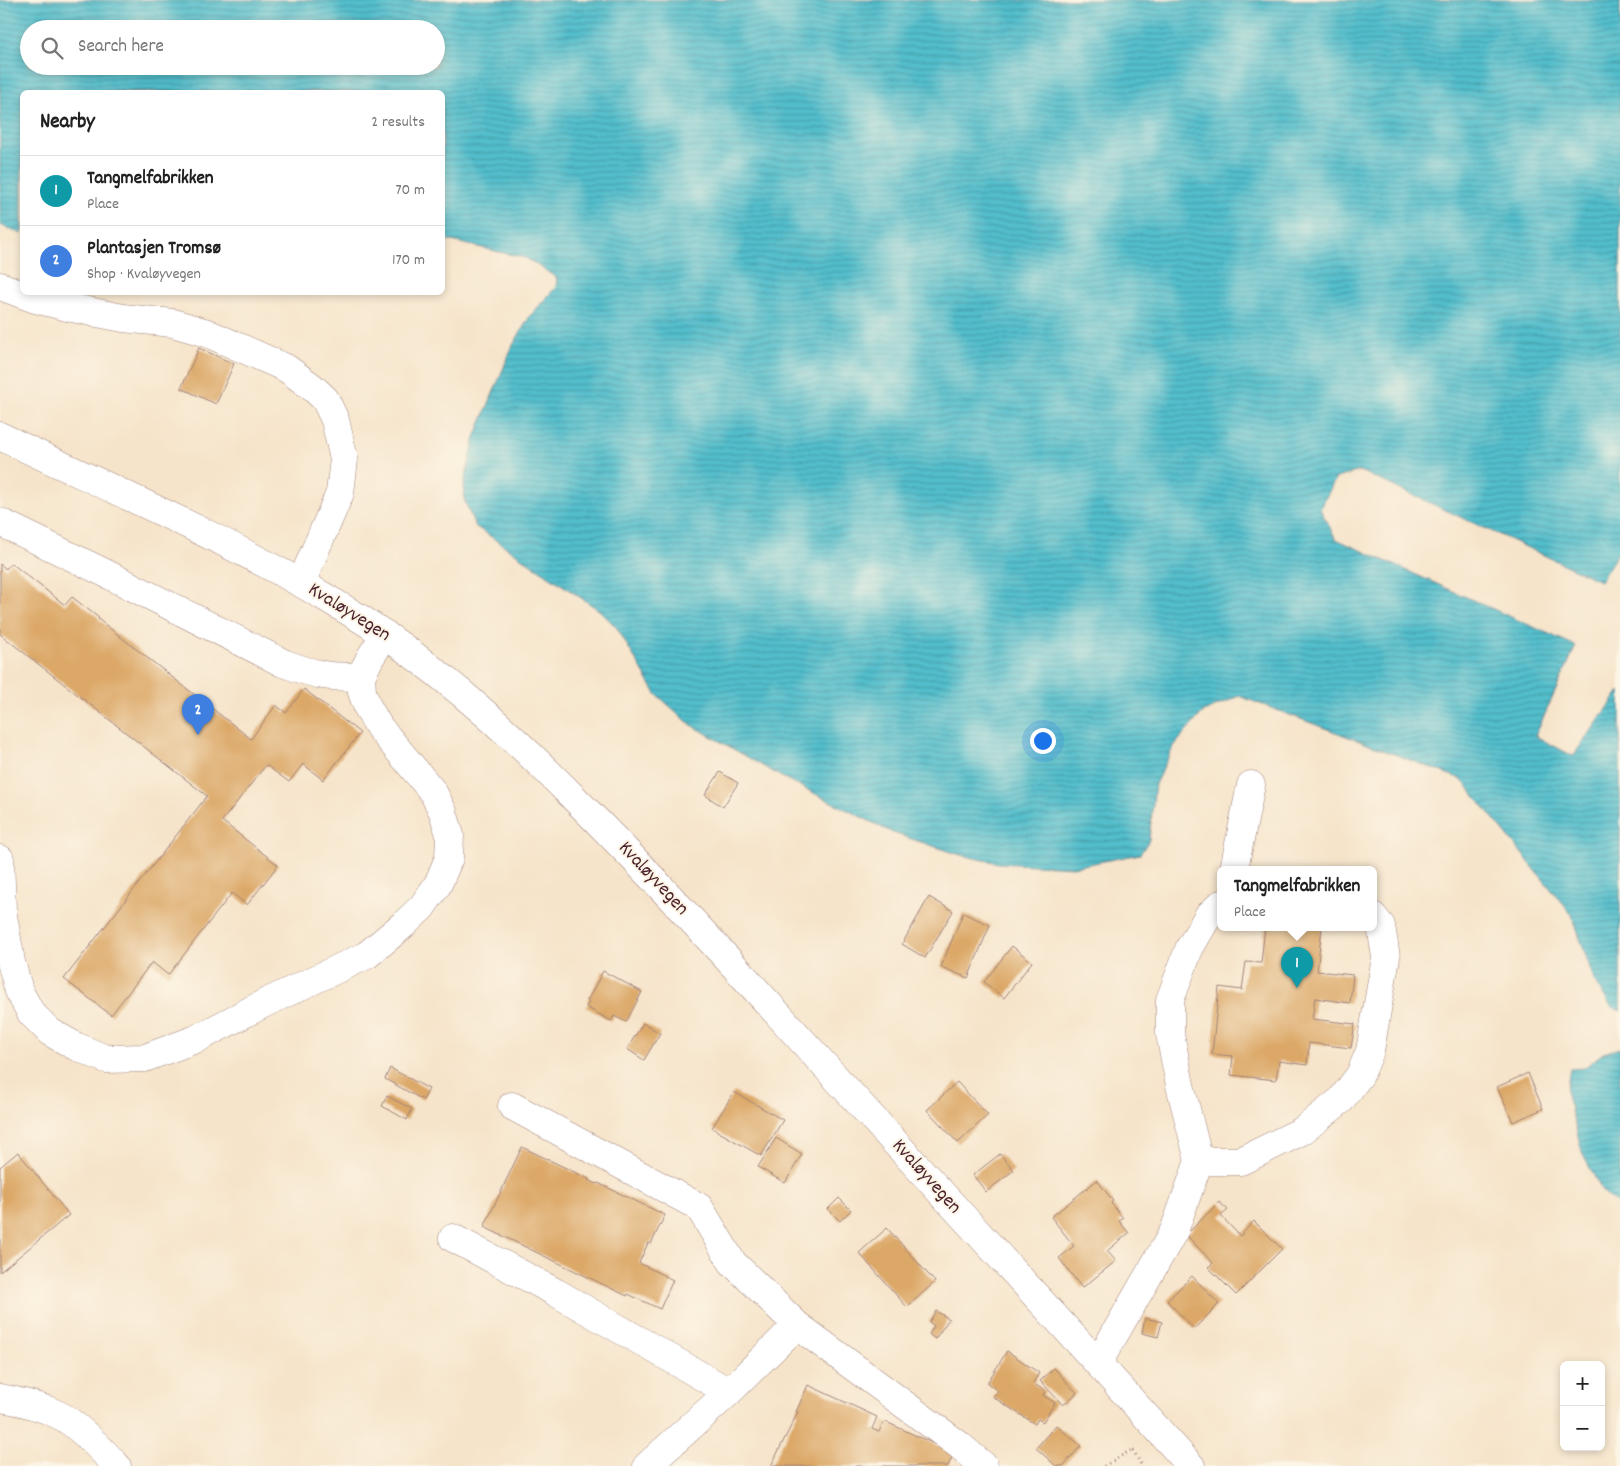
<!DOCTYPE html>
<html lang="en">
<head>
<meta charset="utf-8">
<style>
  :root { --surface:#fff; --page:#f6f6f6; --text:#222; --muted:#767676; --line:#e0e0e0; --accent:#c8321e }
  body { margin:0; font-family:Dekko,sans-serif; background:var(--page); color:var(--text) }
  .controls { position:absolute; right:15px; bottom:15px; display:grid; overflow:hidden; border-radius:8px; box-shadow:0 2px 8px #0003 }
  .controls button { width:45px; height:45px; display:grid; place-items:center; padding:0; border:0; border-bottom:1px solid var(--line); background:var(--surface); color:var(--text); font:25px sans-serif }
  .you { position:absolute; left:1042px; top:740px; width:18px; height:18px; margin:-12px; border:4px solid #fff; border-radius:50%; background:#1a73e8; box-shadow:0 0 0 8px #1a73e833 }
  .badge { display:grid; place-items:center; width:32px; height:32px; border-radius:50%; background:var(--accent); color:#fff; font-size:16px; font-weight:700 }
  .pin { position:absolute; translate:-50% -41px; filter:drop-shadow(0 1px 2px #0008) }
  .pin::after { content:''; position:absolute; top:26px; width:18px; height:15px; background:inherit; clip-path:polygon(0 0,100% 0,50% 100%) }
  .popup { position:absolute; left:1217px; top:866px; width:160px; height:65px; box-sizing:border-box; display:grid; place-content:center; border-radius:8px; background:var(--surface); filter:drop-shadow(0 1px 4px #0005); font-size:16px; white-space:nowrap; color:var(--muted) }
  .popup b { font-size:19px; color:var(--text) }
  .popup::after { content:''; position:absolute; left:50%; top:100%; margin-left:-10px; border:10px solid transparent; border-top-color:var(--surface) }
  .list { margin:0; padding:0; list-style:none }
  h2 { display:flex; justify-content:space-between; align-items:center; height:65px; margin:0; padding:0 20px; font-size:21px }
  h2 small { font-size:16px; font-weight:400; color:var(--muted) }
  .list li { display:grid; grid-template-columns:32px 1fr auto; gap:15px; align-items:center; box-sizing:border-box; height:70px; padding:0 20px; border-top:1px solid var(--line) }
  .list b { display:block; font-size:19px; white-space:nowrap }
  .list p { margin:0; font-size:16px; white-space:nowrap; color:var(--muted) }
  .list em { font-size:16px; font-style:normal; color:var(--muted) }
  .icon { flex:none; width:28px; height:28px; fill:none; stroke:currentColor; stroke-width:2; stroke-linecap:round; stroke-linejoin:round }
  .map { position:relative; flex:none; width:1620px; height:1466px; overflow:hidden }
  .search { position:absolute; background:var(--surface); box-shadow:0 2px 8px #0003; left:20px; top:20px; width:425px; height:55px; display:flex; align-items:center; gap:12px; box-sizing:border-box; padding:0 18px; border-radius:28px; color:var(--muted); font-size:19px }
  .panel { position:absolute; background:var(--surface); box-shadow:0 2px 8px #0003; left:20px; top:90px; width:425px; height:205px; border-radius:8px }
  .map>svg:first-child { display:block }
  .water { fill:url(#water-rules); stroke:#4e6e7c; fill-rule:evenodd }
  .building { fill:#dca867 }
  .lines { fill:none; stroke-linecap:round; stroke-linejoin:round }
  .minor-casing { stroke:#a0827a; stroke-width:29 }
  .path { stroke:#a0827a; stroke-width:3; stroke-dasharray:1 4; stroke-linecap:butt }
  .minor { stroke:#fff; stroke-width:28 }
  .labels { text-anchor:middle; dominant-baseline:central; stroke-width:4; stroke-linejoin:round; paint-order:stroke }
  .street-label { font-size:20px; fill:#4a1f2b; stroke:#fcf5e5 }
</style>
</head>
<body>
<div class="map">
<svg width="1620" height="1466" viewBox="0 0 1620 1466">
  <defs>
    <pattern id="water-rules" width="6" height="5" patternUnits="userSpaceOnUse" patternTransform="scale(1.25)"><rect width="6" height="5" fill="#52becc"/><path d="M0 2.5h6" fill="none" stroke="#469aa6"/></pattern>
  </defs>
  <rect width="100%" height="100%" fill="#fcf5e5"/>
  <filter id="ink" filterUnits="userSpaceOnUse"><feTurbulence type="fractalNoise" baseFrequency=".02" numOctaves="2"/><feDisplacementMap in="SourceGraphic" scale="10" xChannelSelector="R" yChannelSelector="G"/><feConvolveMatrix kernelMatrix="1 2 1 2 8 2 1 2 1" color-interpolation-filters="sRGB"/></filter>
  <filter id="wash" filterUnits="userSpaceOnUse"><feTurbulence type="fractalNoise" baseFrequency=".0096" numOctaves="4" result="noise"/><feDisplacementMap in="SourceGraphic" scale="20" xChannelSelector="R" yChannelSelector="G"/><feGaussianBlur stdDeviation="1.12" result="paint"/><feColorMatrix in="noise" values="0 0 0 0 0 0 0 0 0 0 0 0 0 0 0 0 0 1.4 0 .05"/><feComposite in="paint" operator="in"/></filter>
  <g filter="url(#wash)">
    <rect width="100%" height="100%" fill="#f6e4ca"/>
    <!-- water -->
    <path class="water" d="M0,0H1620V550L1600,581L1360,471L1336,478L1320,509L1336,539L1576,646L1535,736L1573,756L1620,691V1011L1610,1005L1594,980L1572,915L1461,779L1239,696L1202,713L1174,746L1155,784L1149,840L1140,854L1073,867L998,863L961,855L893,833L780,776L690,724L656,694L617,628L599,610L475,526L465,502L464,484L475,437L513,345L530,316L556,287L557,278L526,258L443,239L442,92H22V234L0,225ZM29,29H436V66H29Z
      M1620,1048V1206L1602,1191L1583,1155L1566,1091L1570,1069L1584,1068L1603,1053Z"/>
    <g id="blocks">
      <!-- building -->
      <path class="building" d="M199,348L234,364L216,404L181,388Z
        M11,563L65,605L72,597L99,618L98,619L251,739L276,705L286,713L304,689L360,733L323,780L303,764L289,782L266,765L222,821L278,865L247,905L232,893L168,975L152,962L111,1015L64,979L207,796L0,634V564L6,569Z
        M720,772L738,783L723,807L705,795Z
        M929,897L953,911L925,958L902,944Z
        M963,913L990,925L968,978L941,967Z
        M1265,927H1322L1317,971L1353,975L1350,1003L1315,998L1312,1019L1355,1024L1351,1048L1309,1043L1307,1065L1279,1061L1276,1080L1231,1075L1233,1056L1212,1054L1219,987L1242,990L1246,962L1261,963Z
        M1012,946L1032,962L1004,998L984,982Z
        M603,971L642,992L626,1022L614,1016L611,1021L586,1007L589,1002L587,1001Z
        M643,1023L660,1033L644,1060L627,1049Z
        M390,1068L429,1089L423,1100L385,1079Z
        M1528,1073L1543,1109L1513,1122L1497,1087Z
        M957,1082L988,1115L958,1143L927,1110Z
        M734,1092L783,1120L761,1156L712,1128Z
        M387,1096L412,1109L407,1120L382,1106Z
        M776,1138L802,1154L785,1183L758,1167Z
        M522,1147L589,1179L588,1180L597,1184L598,1183L665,1215L651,1244L648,1243L639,1263L673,1280L660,1309L628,1294L627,1296L484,1227Z
        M18,1152L69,1215L0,1272V1167Z
        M1000,1154L1014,1170L986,1192L973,1175Z
        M1097,1180L1113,1201L1111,1203L1123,1218L1119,1221L1129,1233L1107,1251L1116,1261L1082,1288L1059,1258L1074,1246L1051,1217Z
        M839,1198L851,1210L840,1221L828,1209Z
        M1219,1202L1228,1210L1221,1216L1240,1236L1254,1221L1282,1249L1236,1295L1208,1267L1213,1263L1186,1235Z
        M887,1228L935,1282L907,1307L859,1253Z
        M1192,1276L1219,1304L1194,1329L1167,1301Z
        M936,1311L949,1319L935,1339L929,1334L934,1326L929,1322Z
        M1145,1318L1162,1322L1158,1337L1142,1333Z
        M1007,1351L1039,1373L1033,1383L1045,1391L1043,1395L1055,1403L1043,1422L1038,1419L1035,1424L993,1397L998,1391L987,1383Z
        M1054,1368L1077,1393L1063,1405L1040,1381Z
        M808,1385L877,1417L872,1429L879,1432L884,1421L954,1453L948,1466H771L798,1412H796Z
        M1056,1425L1081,1446L1063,1466H1056L1036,1448Z"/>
    </g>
  </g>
  <g filter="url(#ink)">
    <use href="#blocks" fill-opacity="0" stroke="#a0827a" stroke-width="1"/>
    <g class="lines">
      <defs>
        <path id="minor" d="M0,286L35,299L67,307L123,318L173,323L207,333L286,368L312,387L325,399L335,420L344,459L340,493L301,583
          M0,436C108,488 219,535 323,596C343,608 364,620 384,634C457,684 521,744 583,807C653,877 720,950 786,1023C920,1171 1057,1317 1191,1466
          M0,522L103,572L283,663C313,674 330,679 361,676
          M0,859L2,910L11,962L19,991L31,1013L50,1032L75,1046L106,1059L145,1058L196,1039L265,1003L367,955L403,925L422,907L438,884L449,858L450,835L443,812L433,792L379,727L367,706L362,692L361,676L370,658L385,634
          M1234,869L1251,785
          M512,1106L699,1207L732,1262L797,1325L959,1445L984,1466
          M1199,1161H1241L1302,1131L1341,1100L1360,1075L1370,1051L1386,957L1381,926L1373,916
          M453,1238L555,1292L729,1392
          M1098,1363L1174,1231L1199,1161L1180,1085L1170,1034V1000L1189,949L1208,916L1221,904
          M0,1398C20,1401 40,1406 59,1415C77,1424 103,1451 117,1466
          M647,1466L729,1392L797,1325"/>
      </defs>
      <!-- minor casing -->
      <use href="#minor" class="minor-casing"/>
      <!-- path -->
      <path class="path" d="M1133,1450L1142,1466
        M1104,1466L1133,1449"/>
      <!-- minor -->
      <use href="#minor" class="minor"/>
    </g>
  </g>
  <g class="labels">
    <!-- street labels -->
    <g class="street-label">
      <text transform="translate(349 613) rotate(32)">Kvaløyvegen</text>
      <text transform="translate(653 879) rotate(47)">Kvaløyvegen</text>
      <text transform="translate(926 1177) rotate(48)">Kvaløyvegen</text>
    </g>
  </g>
</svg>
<div class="controls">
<button>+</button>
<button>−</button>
</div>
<div class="you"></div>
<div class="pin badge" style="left:1297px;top:988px;background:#0f9aa8">1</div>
<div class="popup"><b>Tangmelfabrikken</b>Place</div>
<div class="pin badge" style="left:198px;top:735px;background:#3f7fe0">2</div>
<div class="search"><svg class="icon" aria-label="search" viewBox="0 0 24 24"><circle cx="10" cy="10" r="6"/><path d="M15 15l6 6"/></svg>Search here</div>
<section class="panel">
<h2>Nearby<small>2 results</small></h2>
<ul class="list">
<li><span class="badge" style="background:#0f9aa8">1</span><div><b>Tangmelfabrikken</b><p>Place</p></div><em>70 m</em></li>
<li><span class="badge" style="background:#3f7fe0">2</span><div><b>Plantasjen Tromsø</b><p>Shop · Kvaløyvegen</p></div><em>170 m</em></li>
</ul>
</section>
</div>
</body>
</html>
